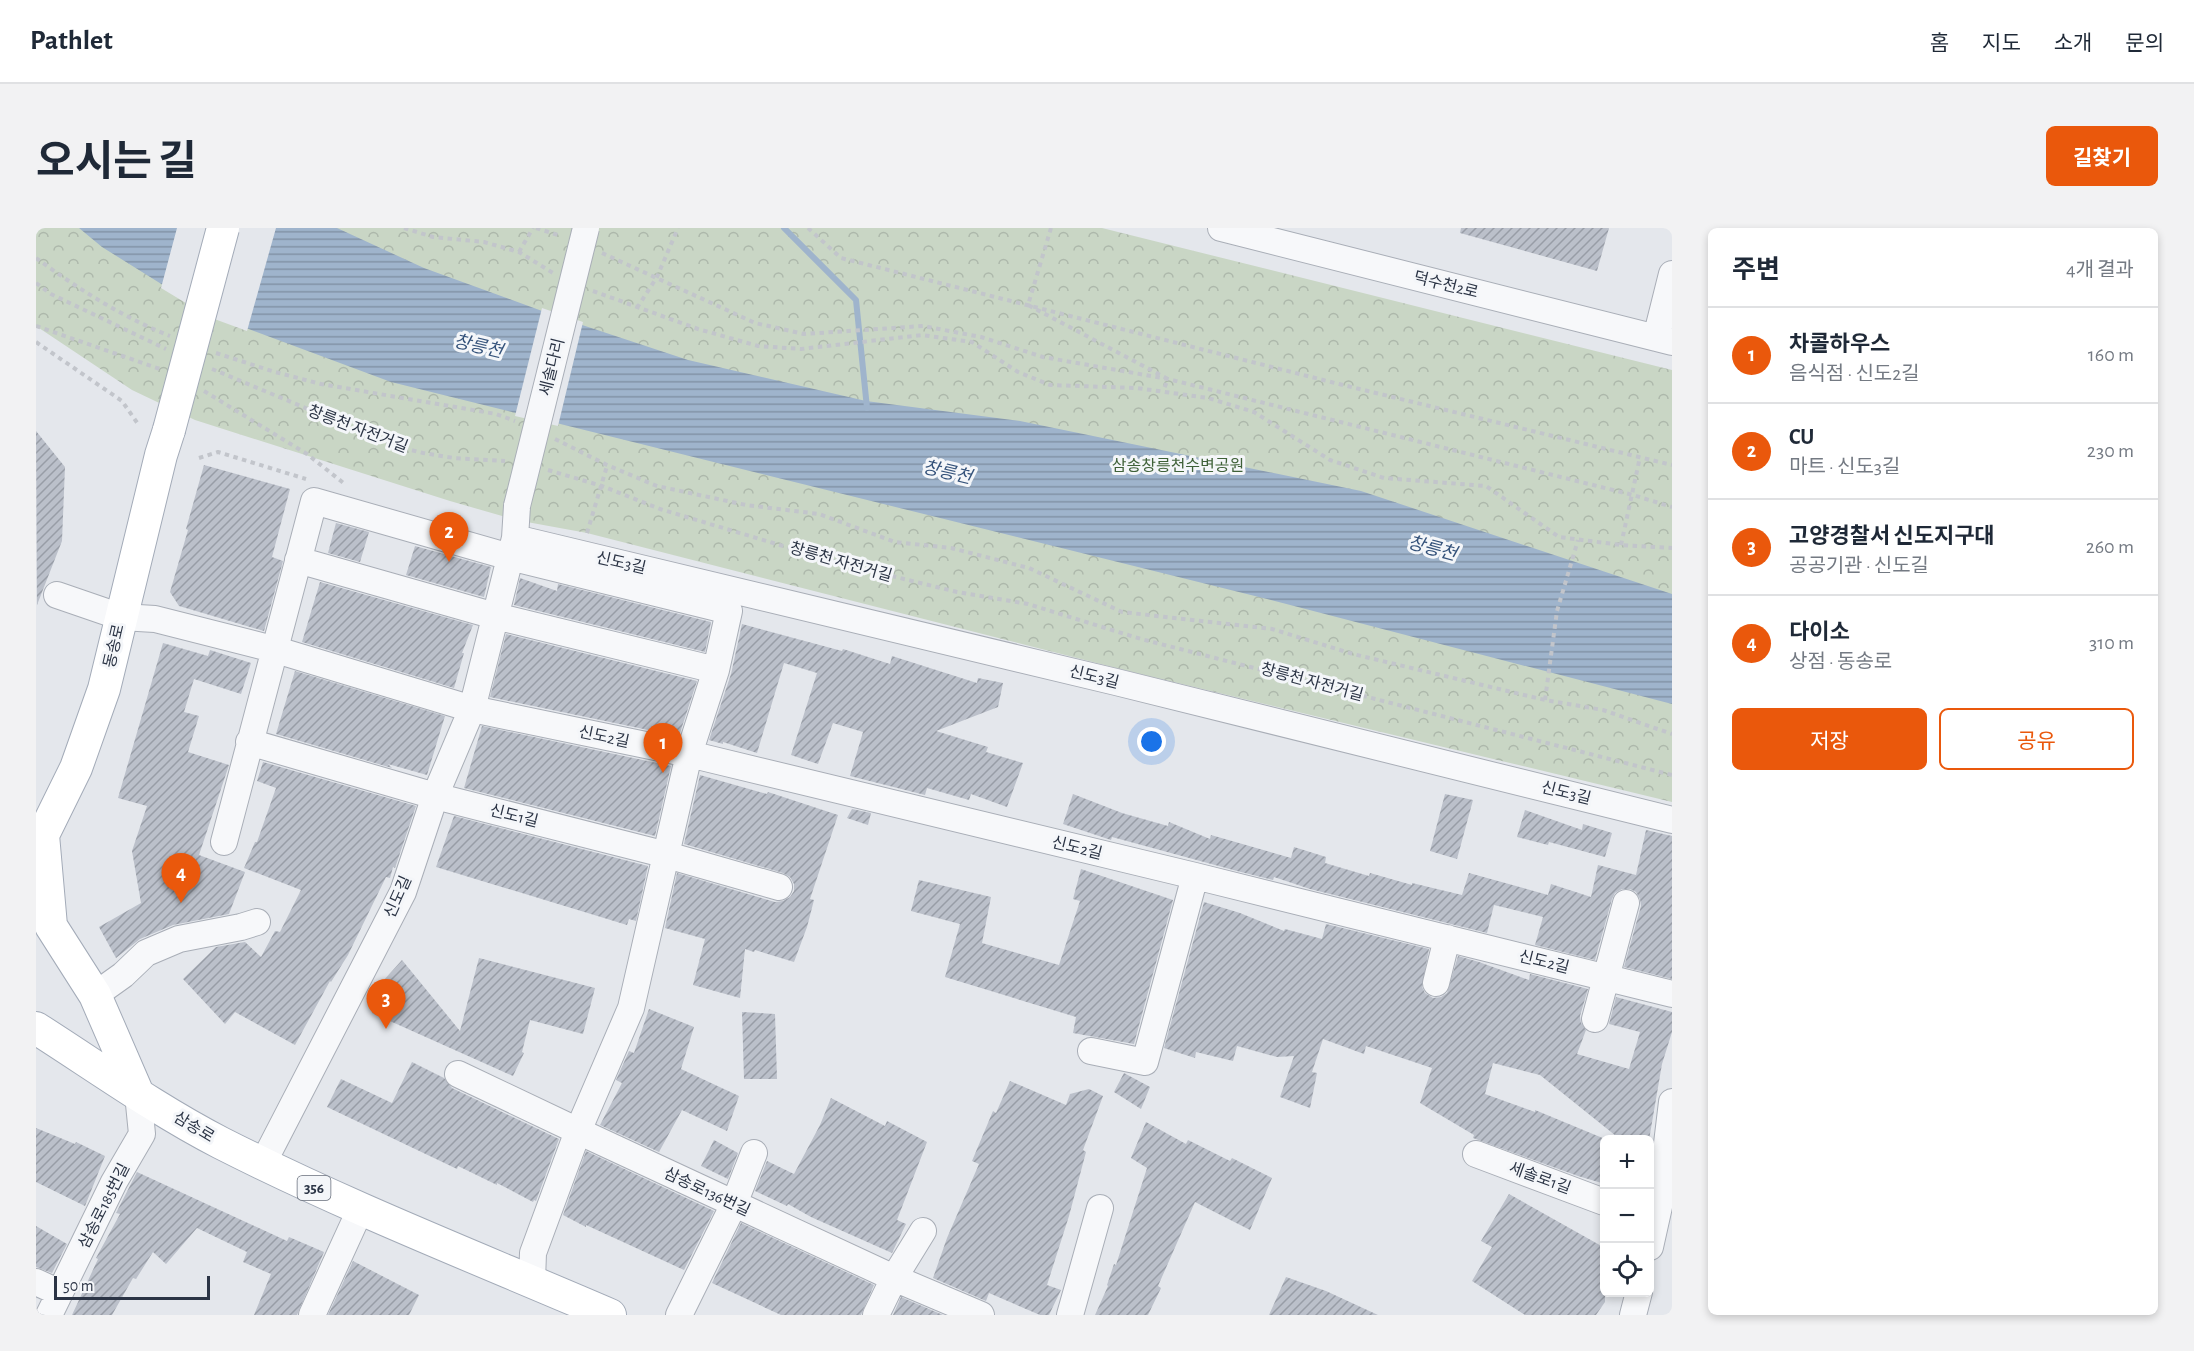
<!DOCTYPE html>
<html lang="ko">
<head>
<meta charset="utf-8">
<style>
  :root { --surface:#fff; --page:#f2f2f3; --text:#1f2937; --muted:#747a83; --line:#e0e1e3; --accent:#ea580c }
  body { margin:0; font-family:"Alegreya Sans","Noto Sans KR",sans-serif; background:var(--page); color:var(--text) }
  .controls { position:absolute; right:18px; bottom:18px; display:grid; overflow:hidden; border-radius:9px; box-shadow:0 3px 9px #0003 }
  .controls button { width:54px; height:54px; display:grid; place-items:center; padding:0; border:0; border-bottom:2px solid var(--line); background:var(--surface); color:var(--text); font:30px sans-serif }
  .scale { position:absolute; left:18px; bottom:15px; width:156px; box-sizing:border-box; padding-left:6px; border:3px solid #2b3445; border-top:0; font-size:16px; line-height:21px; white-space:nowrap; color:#2b3445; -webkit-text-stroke:4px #f4f6f9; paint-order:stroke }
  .you { position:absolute; left:1116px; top:514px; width:21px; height:21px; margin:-15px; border:4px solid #fff; border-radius:50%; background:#1a73e8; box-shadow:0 0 0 9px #1a73e833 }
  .badge { display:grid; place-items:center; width:39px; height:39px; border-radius:50%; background:var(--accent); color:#fff; font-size:20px; font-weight:700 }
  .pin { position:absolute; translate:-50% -50px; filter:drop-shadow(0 2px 3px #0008) }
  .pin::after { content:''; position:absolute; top:32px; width:21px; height:18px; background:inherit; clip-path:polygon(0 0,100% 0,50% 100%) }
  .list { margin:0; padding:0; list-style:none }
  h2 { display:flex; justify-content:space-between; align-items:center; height:78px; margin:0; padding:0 24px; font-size:26px }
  h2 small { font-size:20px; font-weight:400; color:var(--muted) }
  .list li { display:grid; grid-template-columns:39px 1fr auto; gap:18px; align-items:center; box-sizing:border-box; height:96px; padding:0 24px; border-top:2px solid var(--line) }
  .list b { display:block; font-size:22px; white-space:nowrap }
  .list p { margin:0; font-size:20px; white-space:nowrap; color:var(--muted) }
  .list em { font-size:20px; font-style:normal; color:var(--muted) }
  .actions { display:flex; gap:12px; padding:18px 24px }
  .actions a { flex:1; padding:14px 0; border:2px solid var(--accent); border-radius:9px; text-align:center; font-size:21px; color:var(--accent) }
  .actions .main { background:var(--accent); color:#fff }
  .icon { flex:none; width:33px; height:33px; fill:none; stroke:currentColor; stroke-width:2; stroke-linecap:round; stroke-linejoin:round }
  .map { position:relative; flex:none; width:1636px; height:1087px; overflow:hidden; border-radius:9px }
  header { display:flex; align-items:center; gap:36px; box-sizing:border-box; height:84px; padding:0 30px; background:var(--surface); border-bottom:2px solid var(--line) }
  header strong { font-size:28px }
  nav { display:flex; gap:33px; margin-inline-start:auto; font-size:21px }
  .intro { display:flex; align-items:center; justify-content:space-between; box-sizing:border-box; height:144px; padding:0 36px }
  h1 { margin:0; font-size:42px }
  .button { padding:15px 27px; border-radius:9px; background:var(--accent); color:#fff; font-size:21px; font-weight:700 }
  main { display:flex; gap:36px; padding:0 36px }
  aside { flex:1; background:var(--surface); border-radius:9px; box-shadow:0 3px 9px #0003 }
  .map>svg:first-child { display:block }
  .forest { fill:url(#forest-crowns) }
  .water { fill:url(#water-rules) }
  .pier { fill:#e4e7ec }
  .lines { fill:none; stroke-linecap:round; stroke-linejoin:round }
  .stream { stroke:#9fb4cc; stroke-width:6 }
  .building { fill:url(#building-hatch) }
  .minor-casing { stroke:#a9aeb7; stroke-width:28 }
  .major-casing { stroke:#a3abb8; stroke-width:34 }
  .path { stroke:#c2c5cb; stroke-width:4; stroke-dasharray:4.5 4.5; stroke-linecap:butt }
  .minor { stroke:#f7f8fa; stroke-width:26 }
  .major { stroke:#fff; stroke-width:32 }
  .minor-bridge-casing { stroke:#a9aeb7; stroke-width:28; stroke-linecap:butt }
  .major-bridge-casing { stroke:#a3abb8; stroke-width:34; stroke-linecap:butt }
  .minor-bridge { stroke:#f7f8fa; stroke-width:26 }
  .major-bridge { stroke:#fff; stroke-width:32 }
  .labels { text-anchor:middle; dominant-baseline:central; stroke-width:6; stroke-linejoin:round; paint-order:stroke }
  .shield { fill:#f4f6f9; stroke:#676e7b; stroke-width:1.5 }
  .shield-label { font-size:15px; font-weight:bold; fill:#2b3445 }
  .street-label { font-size:16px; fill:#2b3445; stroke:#f4f6f9 }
  .park-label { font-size:16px; fill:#3f6138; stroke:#f4f6f9 }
  .water-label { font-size:18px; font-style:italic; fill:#34527a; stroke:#f4f6f9 }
</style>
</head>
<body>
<header>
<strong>Pathlet</strong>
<nav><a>홈</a><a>지도</a><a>소개</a><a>문의</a></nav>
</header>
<div class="intro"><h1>오시는 길</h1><a class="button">길찾기</a></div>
<main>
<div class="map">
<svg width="1636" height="1087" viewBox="0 0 1636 1087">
  <defs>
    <pattern id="forest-crowns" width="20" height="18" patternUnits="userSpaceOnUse" patternTransform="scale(1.5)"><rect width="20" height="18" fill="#c9d6c5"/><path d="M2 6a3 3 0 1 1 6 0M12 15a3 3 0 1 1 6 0" fill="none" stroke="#adb8ab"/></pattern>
    <pattern id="water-rules" width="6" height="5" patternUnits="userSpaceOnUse" patternTransform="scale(1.5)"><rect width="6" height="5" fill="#9fb4cc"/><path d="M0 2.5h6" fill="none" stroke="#8293a7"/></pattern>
    <pattern id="building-hatch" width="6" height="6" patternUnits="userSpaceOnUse" patternTransform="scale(1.5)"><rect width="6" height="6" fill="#bbc0ca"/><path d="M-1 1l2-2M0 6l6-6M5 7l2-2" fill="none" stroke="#989da6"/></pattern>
  </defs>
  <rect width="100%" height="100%" fill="#e4e7ec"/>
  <!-- forest -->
  <path class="forest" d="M0,0H1066L1636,142V574L1096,444L551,305L480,292L414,273L159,192L96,162L0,98Z"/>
  <!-- water -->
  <path class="water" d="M43,0H301L388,40L528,91L652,132L830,173L984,193L1325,263L1636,366V476L1235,372L355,154L175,87L66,19Z"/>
  <!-- pier -->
  <path class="pier" d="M141,0H240L211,103L173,89L125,60Z
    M506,80L547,94L522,198L479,188Z"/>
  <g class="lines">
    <!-- stream -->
    <path class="stream" d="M748,0L820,72L831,180"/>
  </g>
  <!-- building -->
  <path class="building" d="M1425,0H1573L1561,43L1424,5Z
    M0,203L29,239L26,313L1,377Z
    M168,237L254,261L236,329L247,333L228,403L143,378L134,364L152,302L150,301Z
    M300,295L333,304L324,334L292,325Z
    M379,318L455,339L448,369L370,347Z
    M484,350L521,363L522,356L675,394L669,424L478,377Z
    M284,354L437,397L426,425H428L418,460L266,414Z
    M706,396L806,423L807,421L854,436L856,428L941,455L942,450L967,455L962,479L900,503L952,519L950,524L987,535L971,579L935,566L933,572L891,560L889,567L814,548L827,504L797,495L782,536L755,527L781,445L748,435L721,525L687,514V516L673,512L695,446Z
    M470,406L661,453L644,505L641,508L454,469Z
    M127,415L172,428L174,422L215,435L205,466L158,451L148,484L163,488L152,524L193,537L163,627L209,644L193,686L137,697L104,711L80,730L63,699L105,675L96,623L111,578L82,570Z
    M259,443L409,488L391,547L352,536L356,540L240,506Z
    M446,498L635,538L619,608L428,560Z
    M227,534L380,578L359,640L357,639L354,650L350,649L312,727L295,754L294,753L259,817L199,784L189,796L147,751L180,719L209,714L225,729L239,703L244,704L265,662L208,640L219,614H221L240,560L221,553Z
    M664,547L731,566L732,564L802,587L774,671L778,672L771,699L758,734L719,722L718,724L709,721L704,770L657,757L669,711L629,700L641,645L739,674L747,673L754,669L758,663V656L754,649L747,645L648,616Z
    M1037,566L1086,585L1132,598L1133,594L1174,611L1175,607L1255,630L1258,619L1290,629L1289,635L1333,648L1334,645L1376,657V655L1426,667L1433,645L1512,667L1515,656L1555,669L1562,637L1600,647L1610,602L1636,608V751L1588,739L1605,678L1604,671L1600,664L1594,661H1586L1579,665L1576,671L1559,732L1499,717L1507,689L1458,677L1451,705L1274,661L1238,649L1237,652L1201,643L1076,609L1075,612L1027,596Z
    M1409,566L1437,572L1421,631L1394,623Z
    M816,581L835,585L832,597L811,590Z
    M1489,582L1546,602L1547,596L1576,605L1569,629L1513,614L1512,617L1481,609Z
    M418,588L612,638L600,693L593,691L591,697L400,639Z
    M1045,641L1137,672L1098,816L1037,805L1040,789L909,749L924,696L875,683L883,652L955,669L946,715L1023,737L1044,673L1037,671Z
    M1168,674L1204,685L1248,703L1249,701L1286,711L1290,696L1393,721L1386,759L1389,765L1397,770L1405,769L1411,765L1422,728L1443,734L1493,752L1494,746L1552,761L1544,788L1545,795L1550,802L1541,826L1593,841L1604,804L1573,796L1580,769L1636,784V804L1626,836L1613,912H1585L1504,847L1457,835L1449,866L1499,884V882L1569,911V956L1542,948L1437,910L1438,907L1384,875L1396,840L1330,818L1328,826L1287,811L1276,844L1281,845L1274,880L1244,869L1258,828L1241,829L1201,818L1197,833L1160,824L1159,830L1128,820Z
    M443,730L559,760L547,806L494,792L486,824L488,825L477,848L336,785L351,755L347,753L366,732L424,803Z
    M613,781L658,799L645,841L703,868L691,903L646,882L623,924L564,897L586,855L580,852L593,823L598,825Z
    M706,784L739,786L741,851H708Z
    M376,834L408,850L416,860L523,911L500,973L498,972L497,974L461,955V957L422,938L421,941L291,879L305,851L356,875Z
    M1088,845L1114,859L1105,881L1078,864Z
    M974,853L1030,877L1034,866L1053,861L1067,868L1047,922L1050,924L1033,988L1011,1057L1025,1062L1013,1087H1004L953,1065L950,1073L897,1050L911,1010L943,936L936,933L957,883L960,885Z
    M795,870L849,898L851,893L891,914L861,992L870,996L856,1025L775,989L752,976L751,978L719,963L731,933L758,946L784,897Z
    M1110,894L1150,916L1152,912L1194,933L1196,930L1236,950L1214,1002L1159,974L1122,1058L1125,1060L1112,1087H1059L1072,1058L1071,1057L1078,1036L1080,1037L1111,940L1095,930Z
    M0,900L39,916L40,914L69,928L49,978L0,954Z
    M678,912L702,925L692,951L665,938Z
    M550,923L678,983L648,1042L550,997V999L527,987Z
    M101,944L251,1013L253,1009L288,1024L261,1087H218L235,1046L207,1034L211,1024L161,1000L130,1036L117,1024L100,1051L97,1050L76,1087H36L62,1031L60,1030L84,986L80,985Z
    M1473,966L1569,1020V1074L1560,1087H1489L1436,1053L1456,1019L1445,1013Z
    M705,995L838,1057L825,1087H745L676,1055Z
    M0,998L31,1016L16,1045L0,1039Z
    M317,1033L383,1067L373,1087H292Z
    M1250,1049L1290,1063L1342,1087H1233Z
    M865,1069L907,1087H857Z"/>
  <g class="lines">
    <defs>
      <path id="minor" d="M1185,0L1636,114
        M1620,110L1636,46
        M479,310L1080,454L1636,592
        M262,332L459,388L680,442
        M21,367L85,389L119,391L237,421L436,481L653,526L1159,648L1636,766
        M213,514L399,568L631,627L743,659
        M188,614L278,273L474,329L693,383L680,442L653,526L595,780L542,903L422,846
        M1400,755L1411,710
        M59,767L87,747L110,725L143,711L205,699L221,694
        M1559,791L1590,675
        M1055,823L1109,834L1159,648
        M1440,926L1568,974
        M227,935L367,664L399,568L436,481L479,310L481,278
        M1614,1019L1624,974L1636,874
        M496,1053L497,1025L542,903L858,1050L945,1087
        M0,1054L24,1065
        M13,1087L78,954L106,906L102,866
        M276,1087L325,980
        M643,1087L698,976L718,925
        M840,1087L858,1050L887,1003
        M1034,1087L1064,980
        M1597,1087L1603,1064"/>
      <path id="major" d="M7,607L15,698L59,767L102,866
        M0,627L7,607L40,540L68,461L125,227L133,202
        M0,800C61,839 121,882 185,915C311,979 444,1031 574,1087"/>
    </defs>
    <!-- minor casing -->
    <use href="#minor" class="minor-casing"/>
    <!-- major casing -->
    <use href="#major" class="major-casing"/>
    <!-- path -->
    <path class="path" d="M368,0L397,9L448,14L483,24L517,45
      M500,0L525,8
      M772,0L805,30L1303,156L1636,237
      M1015,0L992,77L1132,151L1127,163
      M483,24L497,0
      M566,25L719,95L768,106L887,98L945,109L1007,129L1132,151L1597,267L1636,279
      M0,30C41,60 86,89 134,108
      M0,55L15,66L130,121
      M557,63L662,101L722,118L765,121L886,107L936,114L982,144L1014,157L1101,160L1172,170L1218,184L1294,232L1348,250L1450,258L1523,309L1585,317L1636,320
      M601,80L621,49L642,0
      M0,98L124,141
      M0,114L86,173L102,196
      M180,125L239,144L285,156L460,186L479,193
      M176,141L363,219L387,225L418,230L469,233
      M168,163L271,226L310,257
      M519,211L571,237L621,258L710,277L783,286L859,314L915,320L993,340L1086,384L1236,401L1317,426L1509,472L1567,482L1636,506
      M163,230L182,224L270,251
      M512,242L566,258L624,281L807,336L921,364L992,376L1105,411L1636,547
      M551,305L571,238
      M1585,317L1604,229
      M1509,472L1521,383L1542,312"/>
    <!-- minor -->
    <use href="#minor" class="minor"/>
    <!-- major -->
    <use href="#major" class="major"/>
    <defs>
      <path id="minor-bridge" d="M481,278L550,0"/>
      <path id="major-bridge" d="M133,202L187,0"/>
    </defs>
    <!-- minor-bridge casing -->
    <use href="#minor-bridge" class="minor-bridge-casing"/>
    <!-- major-bridge casing -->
    <use href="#major-bridge" class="major-bridge-casing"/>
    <!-- minor-bridge -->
    <use href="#minor-bridge" class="minor-bridge"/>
    <!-- major-bridge -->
    <use href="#major-bridge" class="major-bridge"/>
  </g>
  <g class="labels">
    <!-- shield labels -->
    <rect class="shield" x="261.5" y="948" width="33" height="24" rx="4.5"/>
    <g class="shield-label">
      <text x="278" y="960">356</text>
    </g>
    <!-- street labels -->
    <g class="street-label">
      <text transform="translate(1410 57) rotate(14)">덕수천2로</text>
      <text transform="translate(516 139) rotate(-76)">세솔다리</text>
      <text transform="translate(322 201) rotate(21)">창릉천 자전거길</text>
      <text transform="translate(805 334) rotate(16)">창릉천 자전거길</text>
      <text transform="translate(585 335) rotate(13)">신도3길</text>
      <text transform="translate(78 418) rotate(-77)">동송로</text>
      <text transform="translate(1058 449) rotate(14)">신도3길</text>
      <text transform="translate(1276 454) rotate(15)">창릉천 자전거길</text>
      <text transform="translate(568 509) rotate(12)">신도2길</text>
      <text transform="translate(1530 565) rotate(14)">신도3길</text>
      <text transform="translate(478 588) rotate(14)">신도1길</text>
      <text transform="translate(1041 620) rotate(14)">신도2길</text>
      <text transform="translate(362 669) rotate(-66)">신도길</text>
      <text transform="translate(1508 734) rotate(14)">신도2길</text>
      <text transform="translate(158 899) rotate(31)">삼송로</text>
      <text transform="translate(1504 950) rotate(20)">세솔로1길</text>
      <text transform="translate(671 964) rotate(25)">삼송로136번길</text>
      <text transform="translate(68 978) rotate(-63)">삼송로185번길</text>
    </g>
    <!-- park labels -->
    <g class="park-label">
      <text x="1142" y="238">삼송창릉천수변공원</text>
    </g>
    <!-- water labels -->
    <g class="water-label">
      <text transform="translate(442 119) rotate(13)">창릉천</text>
      <text transform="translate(911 245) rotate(13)">창릉천</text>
      <text transform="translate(1396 321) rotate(15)">창릉천</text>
    </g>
  </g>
</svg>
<div class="controls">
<button>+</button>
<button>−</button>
<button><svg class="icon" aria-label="locate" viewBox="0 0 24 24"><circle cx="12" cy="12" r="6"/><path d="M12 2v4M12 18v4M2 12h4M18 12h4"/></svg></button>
</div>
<div class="scale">50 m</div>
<div class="you"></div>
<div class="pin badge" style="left:627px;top:545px">1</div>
<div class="pin badge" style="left:413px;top:334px">2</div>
<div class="pin badge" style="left:350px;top:801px">3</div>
<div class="pin badge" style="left:145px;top:675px">4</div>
</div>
<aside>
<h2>주변<small>4개 결과</small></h2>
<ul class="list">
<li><span class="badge">1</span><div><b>차콜하우스</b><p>음식점 · 신도2길</p></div><em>160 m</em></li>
<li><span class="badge">2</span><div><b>CU</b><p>마트 · 신도3길</p></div><em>230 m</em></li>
<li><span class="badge">3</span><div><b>고양경찰서 신도지구대</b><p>공공기관 · 신도길</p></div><em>260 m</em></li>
<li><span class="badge">4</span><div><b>다이소</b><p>상점 · 동송로</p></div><em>310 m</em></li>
</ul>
<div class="actions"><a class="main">저장</a><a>공유</a></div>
</aside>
</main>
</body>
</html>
